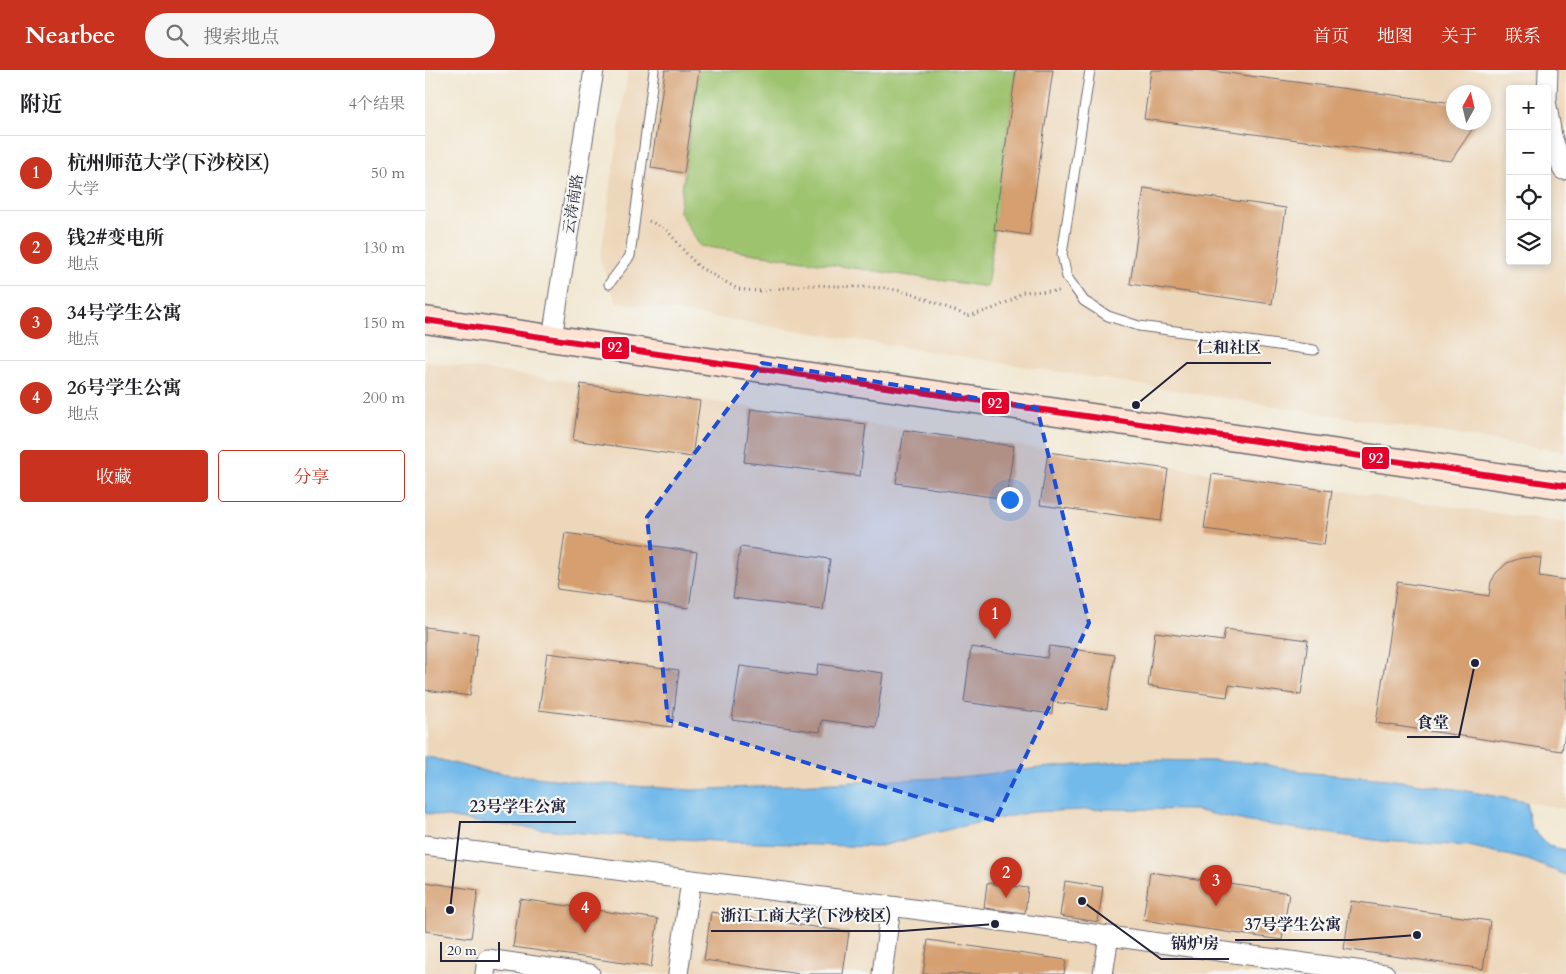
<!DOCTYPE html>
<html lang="zh">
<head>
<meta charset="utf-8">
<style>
  :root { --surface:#fff; --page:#f6f6f6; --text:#202124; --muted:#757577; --line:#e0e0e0; --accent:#c8321e }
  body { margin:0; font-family:Cardo,"Noto Serif SC",serif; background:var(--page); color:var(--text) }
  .controls { position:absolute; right:15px; top:15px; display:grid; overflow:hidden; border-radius:5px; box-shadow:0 2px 8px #0003 }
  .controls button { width:45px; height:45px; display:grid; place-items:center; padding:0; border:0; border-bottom:1px solid var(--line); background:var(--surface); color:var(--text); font:25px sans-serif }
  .compass { position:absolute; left:1021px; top:15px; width:45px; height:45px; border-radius:50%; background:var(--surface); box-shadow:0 2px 8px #0003; rotate:8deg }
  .scale { position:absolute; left:15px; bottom:12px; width:60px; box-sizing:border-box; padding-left:5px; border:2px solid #22223b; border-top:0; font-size:14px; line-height:18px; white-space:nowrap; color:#22223b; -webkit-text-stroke:4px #f6f6f2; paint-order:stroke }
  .you { position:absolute; left:584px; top:429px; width:18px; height:18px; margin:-12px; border:4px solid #fff; border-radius:50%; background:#1a73e8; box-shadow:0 0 0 8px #1a73e833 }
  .badge { display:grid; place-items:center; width:32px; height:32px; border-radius:50%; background:var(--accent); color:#fff; font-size:16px; font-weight:700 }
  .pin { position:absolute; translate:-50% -41px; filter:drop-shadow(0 1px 2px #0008) }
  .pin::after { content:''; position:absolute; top:26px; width:18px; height:15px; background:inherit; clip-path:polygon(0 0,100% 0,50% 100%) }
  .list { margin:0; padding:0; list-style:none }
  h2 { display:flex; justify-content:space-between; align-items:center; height:65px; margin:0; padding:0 20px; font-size:21px }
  h2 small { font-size:16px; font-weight:400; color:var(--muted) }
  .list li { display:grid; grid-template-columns:32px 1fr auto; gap:15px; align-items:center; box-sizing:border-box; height:75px; padding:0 20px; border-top:1px solid var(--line) }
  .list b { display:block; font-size:19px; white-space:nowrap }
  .list p { margin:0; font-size:16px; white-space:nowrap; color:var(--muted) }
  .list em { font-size:16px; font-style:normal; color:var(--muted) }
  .actions { display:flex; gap:10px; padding:15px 20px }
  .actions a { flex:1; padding:11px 0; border:1px solid var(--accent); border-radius:5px; text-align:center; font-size:18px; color:var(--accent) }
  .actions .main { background:var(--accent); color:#fff }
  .icon { flex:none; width:28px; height:28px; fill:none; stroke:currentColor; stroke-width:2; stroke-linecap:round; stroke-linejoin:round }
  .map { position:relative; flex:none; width:1141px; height:904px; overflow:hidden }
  header { display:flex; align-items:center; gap:30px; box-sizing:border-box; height:70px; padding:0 25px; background:var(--accent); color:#fff }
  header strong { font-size:24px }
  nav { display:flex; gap:28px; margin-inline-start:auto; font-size:18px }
  .search { width:350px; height:45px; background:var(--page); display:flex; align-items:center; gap:12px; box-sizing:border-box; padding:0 18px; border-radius:28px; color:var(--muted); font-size:19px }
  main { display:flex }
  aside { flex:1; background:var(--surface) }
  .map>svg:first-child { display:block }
  .built { fill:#edd7ba; fill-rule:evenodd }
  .green { fill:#9dc36e; stroke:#607254 }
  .water { fill:#72baea; stroke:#4a6e92 }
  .building { fill:#d59f6f }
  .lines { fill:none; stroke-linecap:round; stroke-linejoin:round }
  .lane-casing { stroke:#6b6770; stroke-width:11 }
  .street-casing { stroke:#6b6770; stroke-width:21 }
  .secondary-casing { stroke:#6b6770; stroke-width:29 }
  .path { stroke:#6b6770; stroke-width:3; stroke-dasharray:1 4; stroke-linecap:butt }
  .lane { stroke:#fff; stroke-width:9 }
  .street { stroke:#fff; stroke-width:19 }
  .secondary { stroke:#fee3d2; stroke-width:26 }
  .bus-1-casing { stroke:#f6f6f2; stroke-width:10 }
  .bus-1 { stroke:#e4002b; stroke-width:6 }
  .marked { fill:#1d4ed8; fill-opacity:0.2; stroke:#1d4ed8; stroke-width:4; stroke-dasharray:10 6; stroke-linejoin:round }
  .labels { text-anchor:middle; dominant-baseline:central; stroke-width:4.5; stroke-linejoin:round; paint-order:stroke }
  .street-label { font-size:15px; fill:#22223b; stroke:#f6f6f2 }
  .leader { fill:none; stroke:#22223b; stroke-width:2 }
  .callout-dot { fill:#22223b; stroke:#f6f6f2; stroke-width:2 }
  .callout-label { font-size:16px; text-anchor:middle; font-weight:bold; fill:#22223b; stroke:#f6f6f2; stroke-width:4.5; stroke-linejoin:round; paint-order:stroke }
  .line-badge { stroke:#f6f6f2; stroke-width:2 }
  .badge-label { font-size:14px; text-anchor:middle; font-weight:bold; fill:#fff }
</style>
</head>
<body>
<header>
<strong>Nearbee</strong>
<div class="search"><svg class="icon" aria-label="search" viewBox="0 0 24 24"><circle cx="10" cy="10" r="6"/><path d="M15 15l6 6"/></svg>搜索地点</div>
<nav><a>首页</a><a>地图</a><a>关于</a><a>联系</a></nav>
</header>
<main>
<aside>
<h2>附近<small>4个结果</small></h2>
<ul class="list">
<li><span class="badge">1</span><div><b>杭州师范大学(下沙校区)</b><p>大学</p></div><em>50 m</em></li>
<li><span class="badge">2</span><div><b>钱2#变电所</b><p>地点</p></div><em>130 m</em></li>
<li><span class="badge">3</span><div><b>34号学生公寓</b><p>地点</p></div><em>150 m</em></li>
<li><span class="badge">4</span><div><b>26号学生公寓</b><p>地点</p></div><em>200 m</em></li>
</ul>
<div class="actions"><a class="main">收藏</a><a>分享</a></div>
</aside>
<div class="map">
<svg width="1141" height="904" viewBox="0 0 1141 904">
  <rect width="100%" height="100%" fill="#f6f6f2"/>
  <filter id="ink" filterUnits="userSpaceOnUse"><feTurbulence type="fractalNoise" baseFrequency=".02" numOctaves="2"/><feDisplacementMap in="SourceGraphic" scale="10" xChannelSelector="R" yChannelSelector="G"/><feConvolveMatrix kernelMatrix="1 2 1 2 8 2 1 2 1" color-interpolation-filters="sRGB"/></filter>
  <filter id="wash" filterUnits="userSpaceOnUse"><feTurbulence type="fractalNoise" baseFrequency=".0096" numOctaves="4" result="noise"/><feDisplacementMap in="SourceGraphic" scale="20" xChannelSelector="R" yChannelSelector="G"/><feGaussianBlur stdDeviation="1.12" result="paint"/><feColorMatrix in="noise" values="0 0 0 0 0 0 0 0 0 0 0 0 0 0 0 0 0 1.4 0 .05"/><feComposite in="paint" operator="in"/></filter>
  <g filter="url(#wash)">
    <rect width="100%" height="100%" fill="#f2e8d3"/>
    <!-- built -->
    <path class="built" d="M203,0H1141V382L191,232L175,190ZM1085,19H1122V191H1085ZM1028,22H1058V52H1028Z
      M0,291L1141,453V739L1031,719L962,709L886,703L832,693L788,691L714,690L616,698L534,707L267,720L166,713L63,702L0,686Z
      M683,739L769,740L825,752L956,771L1044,776L1103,790L1141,805V904H0V743L57,753L157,763L307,772L451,777L538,756L606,742Z"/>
    <!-- green -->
    <path class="green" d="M274,0H591L562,217L275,176L254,141Z"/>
    <!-- water -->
    <path class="water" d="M0,686L63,702L166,713L267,720L534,707L616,698L714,690L788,691L832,693L886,703L962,709L1031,719L1101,732L1106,757L1123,776L1141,780V805L1103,790L1044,776L956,771L825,752L769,740L683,739L606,742L538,756L451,777L307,772L157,763L57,753L0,743Z"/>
    <g id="blocks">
      <!-- building -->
      <path class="building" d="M240,0H274L259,103L226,98Z
        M591,0H628L604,165L569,160Z
        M726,0H780L1028,33V52H1052L1026,91L719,49Z
        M719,118L861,138L847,234L705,214Z
        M156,314L275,331L267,387L148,370Z
        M326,339L441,354L435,406L319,392Z
        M479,360L589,376L581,429L471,413Z
        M623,382L743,399L736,451L615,435Z
        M787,404L907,421L899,475L779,459Z
        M140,463L272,482L264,538L132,519Z
        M315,477L405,489L398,540L308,528Z
        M1107,487L1116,488L1114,506L1141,510V657L1137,681L951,653L972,512L1064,526L1066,512L1071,503L1082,493L1096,488Z
        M0,557L53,564L45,626L0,620Z
        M800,559L883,570L876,625L804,615L802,627L723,616L730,562L798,571Z
        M624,576L690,585L682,639L628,632L627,644L539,632L546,577L622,588Z
        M122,583L254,600L247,657L114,640Z
        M393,594L458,603L451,657L397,650L395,662L307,650L315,596L391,606Z
        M725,802L864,823L857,870L718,850Z
        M640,811L678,817L673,852L635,846Z
        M0,812L53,820L46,868L0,861Z
        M562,813L603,818L600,843L559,838Z
        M95,829L233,849L226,897L88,877Z
        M926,831L1065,851L1058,899L919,879Z
        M286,842L424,862L418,904H374L279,890Z
        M503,870L641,890L639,904H498Z"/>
    </g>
  </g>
  <g filter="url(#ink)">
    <use href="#blocks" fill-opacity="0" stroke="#6b6770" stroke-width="1"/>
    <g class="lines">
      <defs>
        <path id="lane" d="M665,0L637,184L642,207L659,231L683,246L714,256L889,280
          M184,214L205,186L229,0"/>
        <path id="street" d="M1122,29L1123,0
          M1122,36L1127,66L1138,100
          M127,268L169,0
          M0,775L466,836L960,904
          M60,904L62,889L165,904
          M253,904L266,810
          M457,904L466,836
          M678,904L684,866"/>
        <path id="secondary" d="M0,250L1141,416"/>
      </defs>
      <!-- lane casing -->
      <use href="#lane" class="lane-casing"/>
      <!-- street casing -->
      <use href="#street" class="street-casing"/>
      <!-- secondary casing -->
      <use href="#secondary" class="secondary-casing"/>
      <!-- path -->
      <path class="path" d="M224,151L241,159L260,182L274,197L313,219L332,221L386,215L462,218L489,224L543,246L565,240L589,229L597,222L637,221"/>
      <!-- lane -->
      <use href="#lane" class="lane"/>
      <!-- street -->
      <use href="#street" class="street"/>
      <!-- secondary -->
      <use href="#secondary" class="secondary"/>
      <defs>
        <path id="bus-1" d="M0,250L1141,416"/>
      </defs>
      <!-- bus-1 casing -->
      <use href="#bus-1" class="bus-1-casing"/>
      <!-- bus-1 -->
      <use href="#bus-1" class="bus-1"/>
    </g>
  </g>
  <!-- marked area -->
  <path class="marked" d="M337,293L612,338L664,553L570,751L243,650L222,447Z"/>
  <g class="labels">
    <!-- street labels -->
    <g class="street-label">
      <text transform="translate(148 134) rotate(-81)">云涛南路</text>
    </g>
  </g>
  <!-- callouts -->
  <path class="leader" d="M711 335L762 293H846M1050 593L1034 667H982M25 840L35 752H151M570 854L477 861H286M992 865L926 870H810M657 831L736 889H804"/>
  <g class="callout-dot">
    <circle cx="711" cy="335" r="5"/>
    <circle cx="1050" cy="593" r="5"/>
    <circle cx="25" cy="840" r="5"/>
    <circle cx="570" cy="854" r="5"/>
    <circle cx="992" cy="865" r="5"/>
    <circle cx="657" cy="831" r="5"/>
  </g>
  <g class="callout-label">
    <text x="804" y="283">仁和社区</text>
    <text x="1008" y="658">食堂</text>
    <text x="93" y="742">23号学生公寓</text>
    <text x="381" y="851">浙江工商大学(下沙校区)</text>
    <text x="868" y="860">37号学生公寓</text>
    <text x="770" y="879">锅炉房</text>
  </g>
  <g class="line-badge">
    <rect x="176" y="266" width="29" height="24" rx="5" fill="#e4002b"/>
    <rect x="556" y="321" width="29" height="24" rx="5" fill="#e4002b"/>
    <rect x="936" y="376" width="29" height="24" rx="5" fill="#e4002b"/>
  </g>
  <g class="badge-label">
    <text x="190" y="282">92</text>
    <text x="570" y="338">92</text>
    <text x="951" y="393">92</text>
  </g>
</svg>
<div class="controls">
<button>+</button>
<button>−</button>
<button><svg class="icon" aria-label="locate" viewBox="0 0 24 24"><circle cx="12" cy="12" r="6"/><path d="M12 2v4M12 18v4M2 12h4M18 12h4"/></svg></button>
<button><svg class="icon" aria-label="layers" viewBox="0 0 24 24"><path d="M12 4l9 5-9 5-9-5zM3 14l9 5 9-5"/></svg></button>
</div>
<svg class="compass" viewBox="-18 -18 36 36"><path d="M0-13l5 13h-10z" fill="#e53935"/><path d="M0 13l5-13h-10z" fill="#757577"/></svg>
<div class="scale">20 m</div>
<div class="you"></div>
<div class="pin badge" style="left:570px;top:569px">1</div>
<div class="pin badge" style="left:581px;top:828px">2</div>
<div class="pin badge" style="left:791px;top:836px">3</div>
<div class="pin badge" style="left:160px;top:863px">4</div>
</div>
</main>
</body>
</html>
